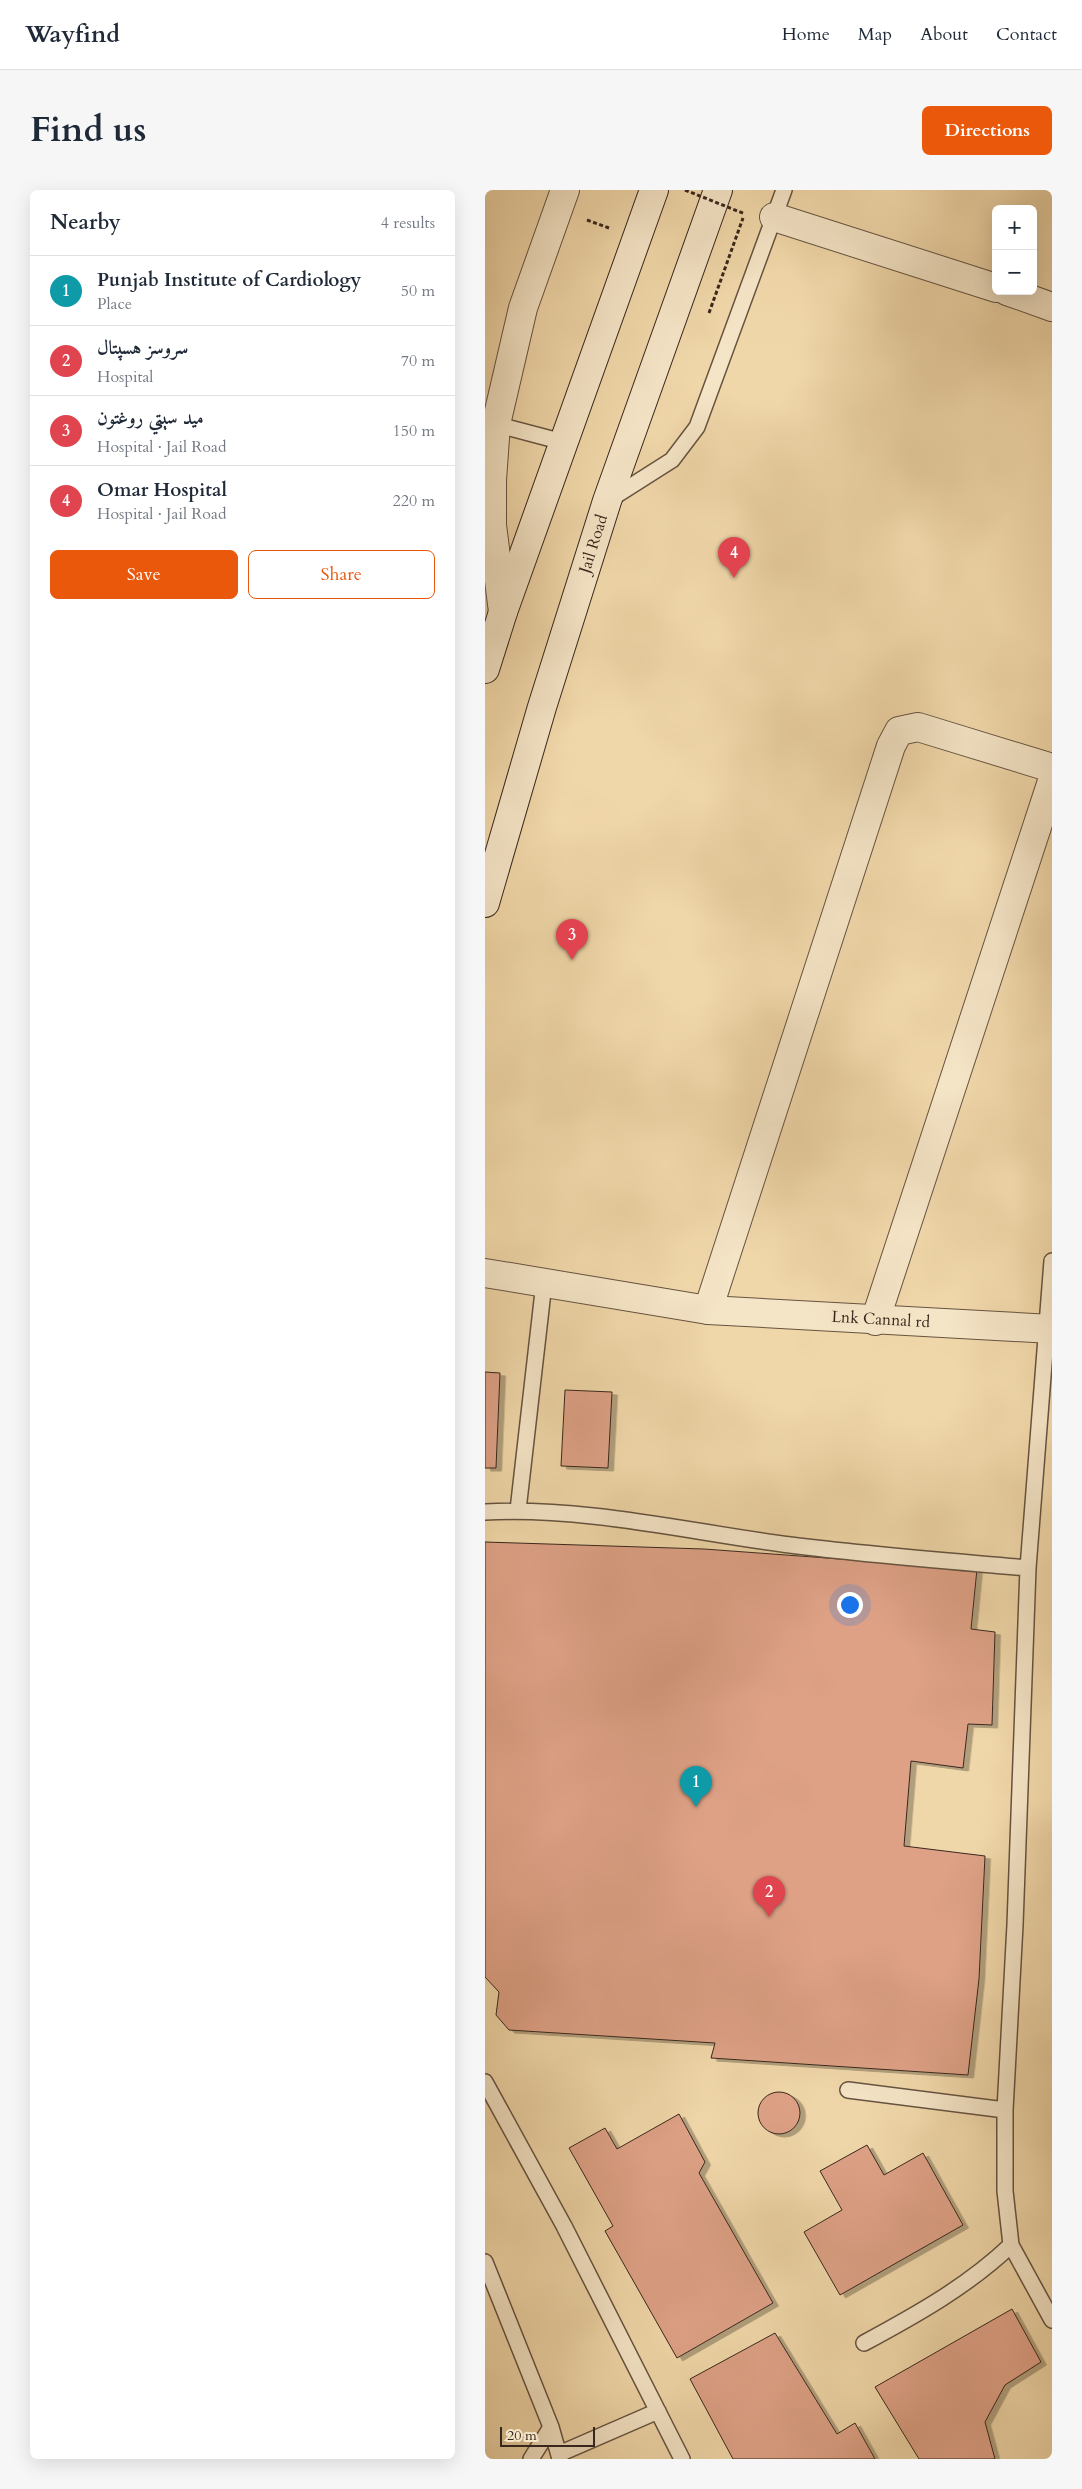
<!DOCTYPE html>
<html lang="en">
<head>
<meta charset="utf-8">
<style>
  :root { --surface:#fff; --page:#f6f6f7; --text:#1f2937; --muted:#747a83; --line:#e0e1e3; --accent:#ea580c }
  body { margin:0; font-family:Cardo,Amiri,serif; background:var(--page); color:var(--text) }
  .controls { position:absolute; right:15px; top:15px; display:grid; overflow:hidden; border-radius:8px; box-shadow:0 5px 20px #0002 }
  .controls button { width:45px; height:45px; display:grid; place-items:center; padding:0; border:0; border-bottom:1px solid var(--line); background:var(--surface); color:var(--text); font:25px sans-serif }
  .scale { position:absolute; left:15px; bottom:12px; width:95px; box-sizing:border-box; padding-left:5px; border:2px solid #38271d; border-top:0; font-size:14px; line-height:18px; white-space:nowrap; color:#38271d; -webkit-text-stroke:4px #f5e5c7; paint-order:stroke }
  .you { position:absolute; left:364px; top:1414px; width:18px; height:18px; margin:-12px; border:4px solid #fff; border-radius:50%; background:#1a73e8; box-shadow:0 0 0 8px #1a73e833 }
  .badge { display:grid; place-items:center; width:32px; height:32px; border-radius:50%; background:var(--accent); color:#fff; font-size:16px; font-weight:700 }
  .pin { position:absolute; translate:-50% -41px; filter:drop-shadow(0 1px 2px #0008) }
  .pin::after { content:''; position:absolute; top:26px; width:18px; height:15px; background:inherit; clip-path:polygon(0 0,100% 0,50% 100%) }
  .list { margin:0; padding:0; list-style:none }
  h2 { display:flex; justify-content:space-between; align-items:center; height:65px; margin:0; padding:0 20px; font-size:21px }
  h2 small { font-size:16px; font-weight:400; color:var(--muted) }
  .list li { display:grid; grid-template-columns:32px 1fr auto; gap:15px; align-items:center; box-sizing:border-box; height:70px; padding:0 20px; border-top:1px solid var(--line) }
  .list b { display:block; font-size:19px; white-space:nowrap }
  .list p { margin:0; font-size:16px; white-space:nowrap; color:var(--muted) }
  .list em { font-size:16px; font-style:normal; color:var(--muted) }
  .actions { display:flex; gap:10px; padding:15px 20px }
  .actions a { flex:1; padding:11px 0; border:1px solid var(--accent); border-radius:8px; text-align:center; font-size:18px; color:var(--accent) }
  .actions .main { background:var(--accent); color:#fff }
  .map { position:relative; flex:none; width:567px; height:2269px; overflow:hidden; border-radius:8px }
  header { display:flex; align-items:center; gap:30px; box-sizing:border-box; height:70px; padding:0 25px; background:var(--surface); border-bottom:1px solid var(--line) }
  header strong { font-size:24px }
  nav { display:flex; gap:28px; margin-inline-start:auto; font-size:18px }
  .intro { display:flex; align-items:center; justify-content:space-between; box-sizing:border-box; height:120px; padding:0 30px }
  h1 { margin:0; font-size:35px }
  .button { padding:12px 22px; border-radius:8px; background:var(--accent); color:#fff; font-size:18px; font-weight:700 }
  main { display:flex; gap:30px; padding:0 30px }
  aside { flex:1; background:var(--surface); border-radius:8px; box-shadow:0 5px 20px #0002 }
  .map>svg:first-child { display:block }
  .building { fill:#dea186; stroke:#38271d; filter:url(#shadow) }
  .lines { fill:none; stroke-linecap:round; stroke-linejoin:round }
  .service-casing { stroke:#665340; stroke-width:18 }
  .minor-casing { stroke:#665340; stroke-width:30 }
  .tertiary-casing { stroke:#665340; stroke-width:30 }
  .secondary-casing { stroke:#38271d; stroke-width:30 }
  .path { stroke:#38271d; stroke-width:3; stroke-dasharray:4 2.5; stroke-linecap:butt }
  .service { stroke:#f5e5c7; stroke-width:15 }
  .minor { stroke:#f5e5c7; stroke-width:28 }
  .tertiary { stroke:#f5e5c7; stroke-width:28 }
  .secondary { stroke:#f5e5c7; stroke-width:28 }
  .path-bridge { stroke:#38271d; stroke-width:3; stroke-dasharray:4 2.5; stroke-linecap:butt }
  .labels { text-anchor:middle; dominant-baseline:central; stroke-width:4; stroke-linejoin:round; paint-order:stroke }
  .street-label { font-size:16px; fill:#38271d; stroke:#f5e5c7 }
</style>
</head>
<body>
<header>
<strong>Wayfind</strong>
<nav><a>Home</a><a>Map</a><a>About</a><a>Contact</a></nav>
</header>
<div class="intro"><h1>Find us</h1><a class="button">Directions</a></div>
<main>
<aside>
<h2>Nearby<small>4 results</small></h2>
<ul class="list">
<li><span class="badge" style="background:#0f9aa8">1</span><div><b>Punjab Institute of Cardiology</b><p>Place</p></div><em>50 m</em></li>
<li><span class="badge" style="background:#e0444e">2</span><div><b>سروسز ہسپتال</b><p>Hospital</p></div><em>70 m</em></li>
<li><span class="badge" style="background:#e0444e">3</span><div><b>مید سېټي روغتون</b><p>Hospital · Jail Road</p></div><em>150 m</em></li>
<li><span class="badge" style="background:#e0444e">4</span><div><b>Omar Hospital</b><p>Hospital · Jail Road</p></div><em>220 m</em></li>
</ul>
<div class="actions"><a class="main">Save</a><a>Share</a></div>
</aside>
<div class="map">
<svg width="567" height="2269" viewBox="0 0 567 2269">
  <defs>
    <filter id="shadow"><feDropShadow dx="5.5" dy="3" stdDeviation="0" flood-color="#0004"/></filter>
  </defs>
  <rect width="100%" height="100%" fill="#f0d7a9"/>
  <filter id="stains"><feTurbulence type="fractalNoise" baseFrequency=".004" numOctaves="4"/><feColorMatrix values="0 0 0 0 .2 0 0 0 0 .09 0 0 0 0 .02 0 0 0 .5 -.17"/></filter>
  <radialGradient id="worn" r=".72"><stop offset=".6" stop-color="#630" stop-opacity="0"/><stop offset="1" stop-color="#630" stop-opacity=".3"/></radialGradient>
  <!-- building -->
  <path class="building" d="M0,1182L15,1183L11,1278H0Z
    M80,1200L127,1202L123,1278L76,1276Z
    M0,1352L219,1359L492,1379L486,1439L510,1442L507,1535L483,1534L478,1578L426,1571L419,1656L500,1666L494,1789L483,1885L226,1868L230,1853L24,1840L11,1825L14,1802L0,1787Z
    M273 1923a21 21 0 1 1 42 0a21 21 0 1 1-42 0Z
    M194,1924L220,1972L214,1983L288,2113L192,2168L120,2041L128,2036L84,1958L120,1938L132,1959Z
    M382,1955L399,1985L438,1963L478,2035L355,2105L319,2042L357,2020L335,1981Z
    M527,2119L556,2172L520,2195L500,2232L510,2269H434L390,2197Z
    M290,2143L352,2244L370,2233L390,2269H248L205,2189Z"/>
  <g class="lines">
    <defs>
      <path id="service" d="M6,233L78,252
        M124,310L187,270L212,237L299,0
        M567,1071L543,1378L530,1735L520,1920V2001L526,2055L567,2130
        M33,1320L59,1093
        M0,1322C103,1317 204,1342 305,1355C384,1365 464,1371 543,1378
        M0,1892L79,2036L197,2269
        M363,1900L520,1920
        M0,2072L66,2237L75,2269
        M379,2153C431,2125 483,2096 526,2055
        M74,2264L173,2221
        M46,2269L66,2237"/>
      <path id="minor" d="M289,27L511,98
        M522,101L567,117
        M18,422L7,335V290L11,234L38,118L80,0
        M223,1120L406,556L414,541L433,537L567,578
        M390,1131L567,591"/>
      <g id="tertiary">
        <path id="s1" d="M0,1083L223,1120L567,1139"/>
      </g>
      <g id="secondary">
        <path d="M0,479L18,422L169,0"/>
        <path id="s2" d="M0,713L57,517L122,311L233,0"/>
      </g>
    </defs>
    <!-- service casing -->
    <use href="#service" class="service-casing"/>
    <!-- minor casing -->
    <use href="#minor" class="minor-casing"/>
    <!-- tertiary casing -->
    <use href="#tertiary" class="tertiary-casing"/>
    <!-- secondary casing -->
    <use href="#secondary" class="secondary-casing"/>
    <!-- path -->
    <path class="path" d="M102,30L124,38
      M224,123L258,28"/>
    <!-- service -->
    <use href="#service" class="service"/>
    <!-- minor -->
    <use href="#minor" class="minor"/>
    <!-- tertiary -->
    <use href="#tertiary" class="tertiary"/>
    <!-- secondary -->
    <use href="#secondary" class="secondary"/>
    <!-- path-bridge -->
    <path class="path-bridge" d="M200,0L260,24"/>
  </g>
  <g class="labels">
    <!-- street labels -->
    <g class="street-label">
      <text stroke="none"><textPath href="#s2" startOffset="375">Jail Road</textPath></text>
      <text stroke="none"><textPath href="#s1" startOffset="399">Lnk Cannal rd</textPath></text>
    </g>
  </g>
  <rect width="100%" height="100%" filter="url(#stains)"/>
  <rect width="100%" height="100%" fill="url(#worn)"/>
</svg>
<div class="controls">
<button>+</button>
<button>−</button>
</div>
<div class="scale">20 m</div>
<div class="you"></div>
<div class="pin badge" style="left:211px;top:1617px;background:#0f9aa8">1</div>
<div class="pin badge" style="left:284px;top:1727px;background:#e0444e">2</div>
<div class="pin badge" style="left:87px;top:770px;background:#e0444e">3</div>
<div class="pin badge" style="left:249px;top:388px;background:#e0444e">4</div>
</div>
</main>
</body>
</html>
